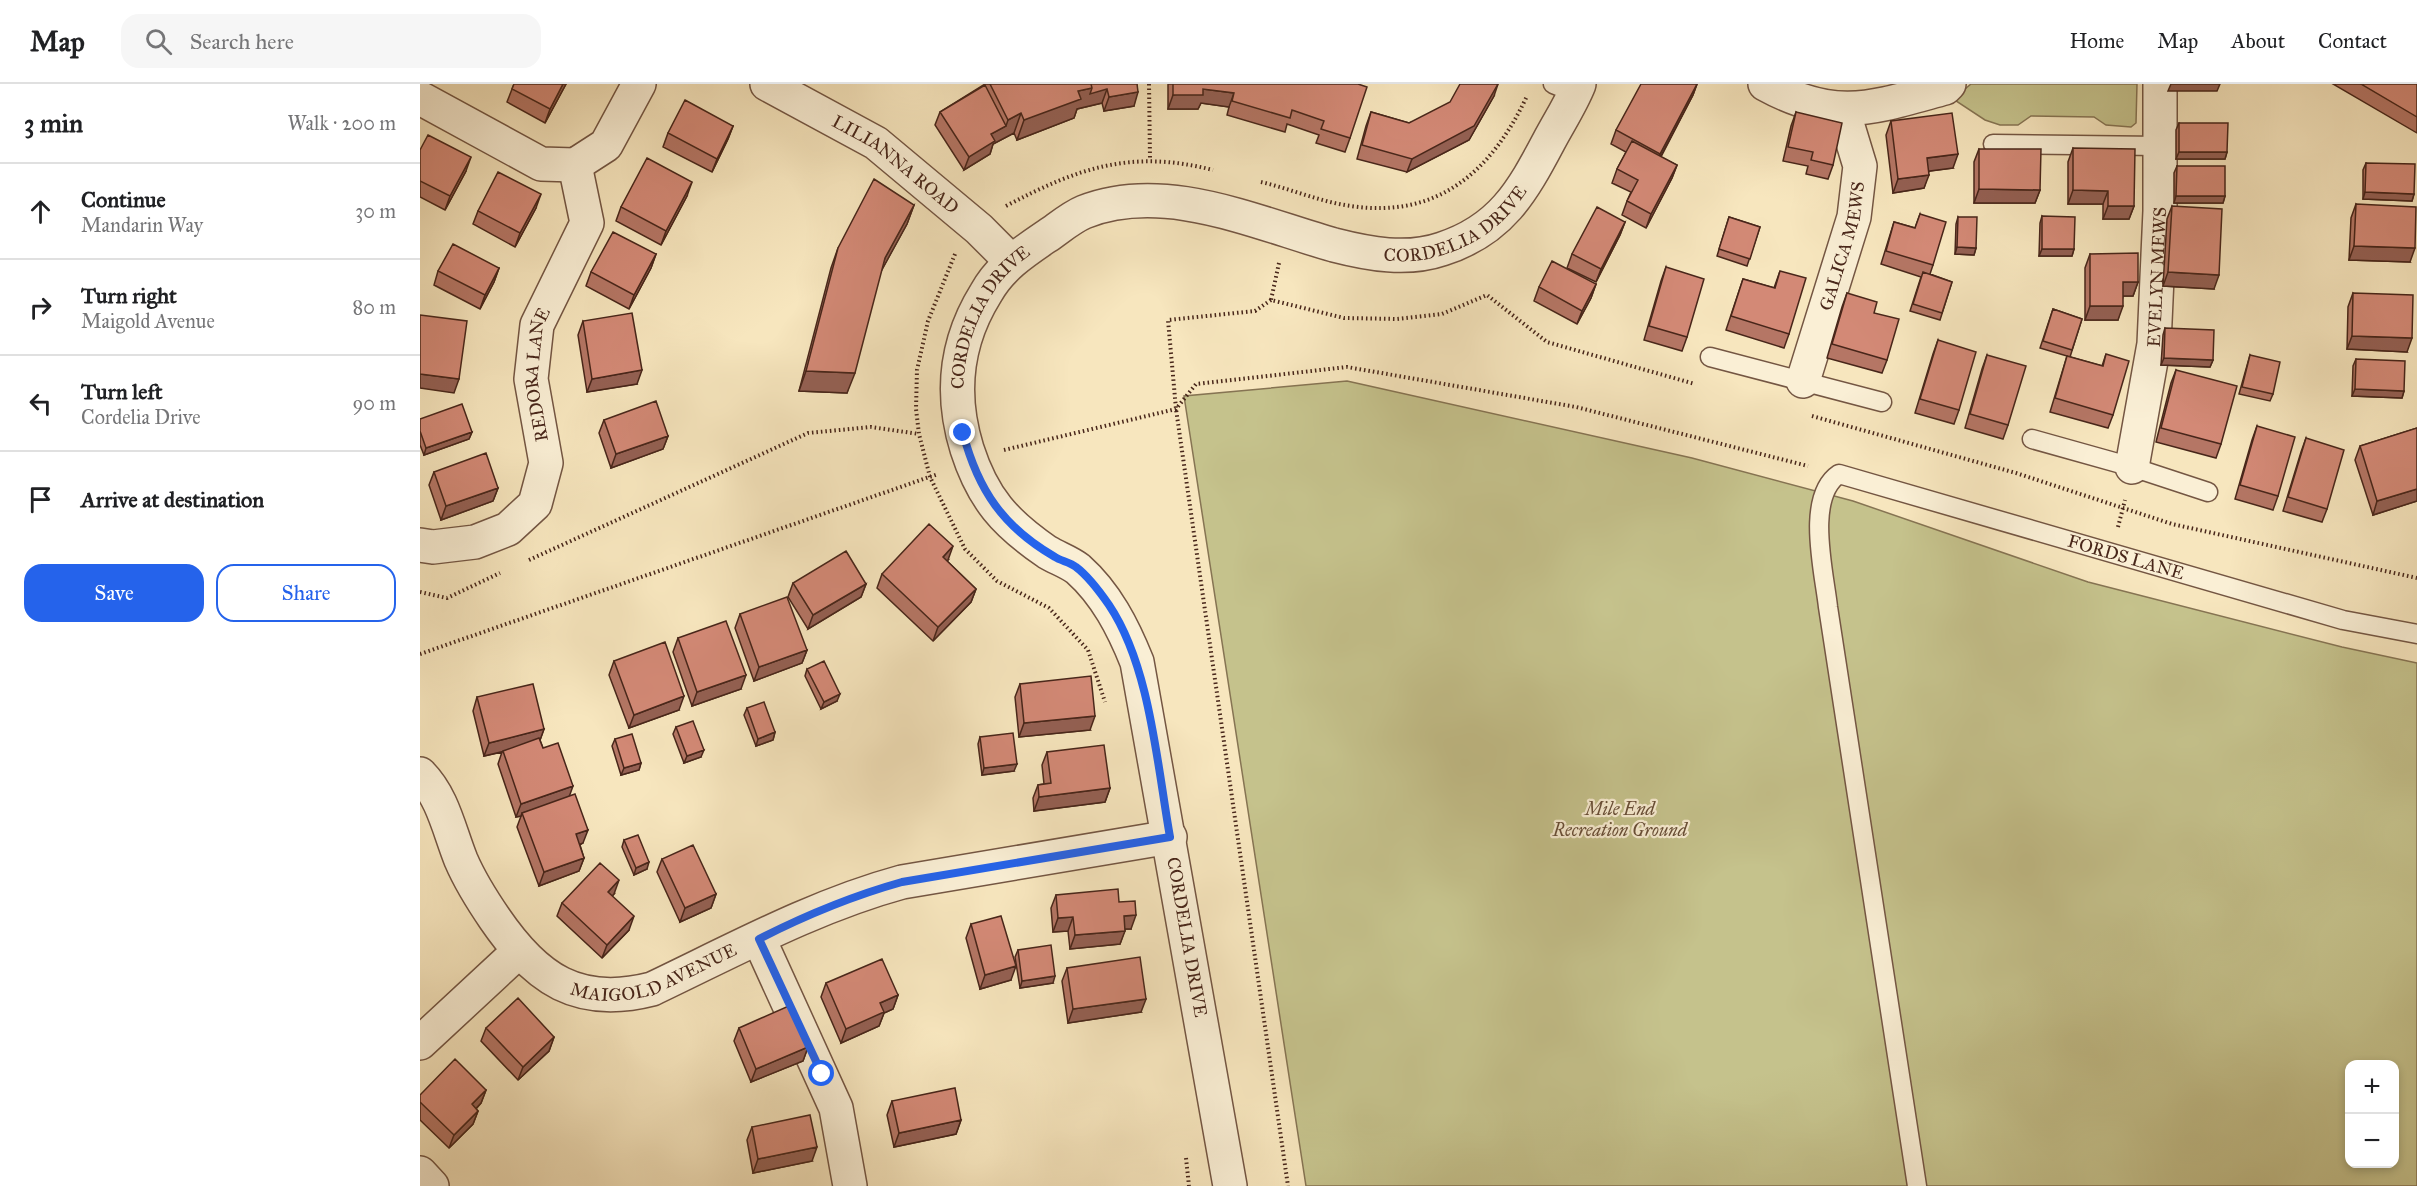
<!DOCTYPE html>
<html lang="en">
<head>
<meta charset="utf-8">
<style>
  :root { --surface:#fff; --page:#f6f6f6; --text:#202124; --muted:#757577; --line:#e0e0e0; --accent:#2563eb }
  body { margin:0; font-family:"IM FELL Great Primer",serif; background:var(--page); color:var(--text) }
  .controls { position:absolute; right:18px; bottom:18px; display:grid; overflow:hidden; border-radius:12px; box-shadow:0 3px 9px #0003 }
  .controls button { width:54px; height:54px; display:grid; place-items:center; padding:0; border:0; border-bottom:2px solid var(--line); background:var(--surface); color:var(--text); font:30px sans-serif }
  .stop { position:absolute; width:18px; height:18px; margin:-14px; border:4px solid #2563eb; border-radius:50%; background:#fff }
  .stop.end { background:#2563eb; border-color:#fff; box-shadow:0 2px 6px #0008 }
  .list { margin:0; padding:0; list-style:none }
  h2 { display:flex; justify-content:space-between; align-items:center; height:78px; margin:0; padding:0 24px; font-size:26px }
  h2 small { font-size:20px; font-weight:400; color:var(--muted) }
  .list li { display:grid; grid-template-columns:39px 1fr auto; gap:18px; align-items:center; box-sizing:border-box; height:96px; padding:0 24px; border-top:2px solid var(--line) }
  .list b { display:block; font-size:22px; white-space:nowrap }
  .list p { margin:0; font-size:20px; white-space:nowrap; color:var(--muted) }
  .list em { font-size:20px; font-style:normal; color:var(--muted) }
  .actions { display:flex; gap:12px; padding:18px 24px }
  .actions a { flex:1; padding:14px 0; border:2px solid var(--accent); border-radius:18px; text-align:center; font-size:21px; color:var(--accent) }
  .actions .main { background:var(--accent); color:#fff }
  .icon { flex:none; width:33px; height:33px; fill:none; stroke:currentColor; stroke-width:2; stroke-linecap:round; stroke-linejoin:round }
  .map { position:relative; flex:none; width:1997px; height:1102px; overflow:hidden }
  header { display:flex; align-items:center; gap:36px; box-sizing:border-box; height:84px; padding:0 30px; background:var(--surface); border-bottom:2px solid var(--line) }
  header strong { font-size:28px }
  nav { display:flex; gap:33px; margin-inline-start:auto; font-size:21px }
  .search { width:420px; height:54px; background:var(--page); display:flex; align-items:center; gap:15px; box-sizing:border-box; padding:0 21px; border-radius:18px; color:var(--muted); font-size:22px }
  main { display:flex }
  aside { flex:1; background:var(--surface) }
  .map>svg:first-child { display:block }
  .green { fill:#c5c28c; stroke:#867453; stroke-width:1.5; fill-rule:evenodd }
  .lines { fill:none; stroke-linecap:round; stroke-linejoin:round }
  .lane-casing { stroke:#745643; stroke-width:21 }
  .street-casing { stroke:#745643; stroke-width:36 }
  .path { stroke:#48261a; stroke-width:4; stroke-dasharray:1.5 3; stroke-linecap:butt }
  .lane { stroke:#faefd5; stroke-width:18 }
  .street { stroke:#faefd5; stroke-width:33 }
  .wall { fill:#b57665; stroke:#48261a; stroke-width:1.5 }
  .shaded-wall { fill:#946053; stroke:#48261a; stroke-width:1.5 }
  .building { fill:#d38976; stroke:#48261a; stroke-width:1.5 }
  .route { stroke:#2563eb; stroke-width:8 }
  .labels { text-anchor:middle; dominant-baseline:central; stroke-width:4.5; stroke-linejoin:round; paint-order:stroke }
  .street-label { font-size:18px; fill:#48261a; stroke:#faefd5 }
  .park-label { font-size:18px; font-style:italic; fill:#674d36; stroke:#faefd5 }
</style>
</head>
<body>
<header>
<strong>Map</strong>
<div class="search"><svg class="icon" aria-label="search" viewBox="0 0 24 24"><circle cx="10" cy="10" r="6"/><path d="M15 15l6 6"/></svg>Search here</div>
<nav><a>Home</a><a>Map</a><a>About</a><a>Contact</a></nav>
</header>
<main>
<aside>
<h2>3 min<small>Walk · 200 m</small></h2>
<ul class="list">
<li><svg class="icon" aria-label="ahead" viewBox="0 0 24 24"><path d="M12 20V5M6 11l6-6 6 6"/></svg><div><b>Continue</b><p>Mandarin Way</p></div><em>30 m</em></li>
<li><svg class="icon" aria-label="right" viewBox="0 0 24 24"><path d="M7 20v-9h11M14 6l5 5-5 5"/></svg><div><b>Turn right</b><p>Maigold Avenue</p></div><em>80 m</em></li>
<li><svg class="icon" aria-label="left" viewBox="0 0 24 24"><path d="M17 20v-9H6M10 6l-5 5 5 5"/></svg><div><b>Turn left</b><p>Cordelia Drive</p></div><em>90 m</em></li>
<li><svg class="icon" aria-label="arrive" viewBox="0 0 24 24"><path d="M6 21V4h12l-3 4 3 4H6"/></svg><div><b>Arrive at destination</b></div></li>
</ul>
<div class="actions"><a class="main">Save</a><a>Share</a></div>
</aside>
<div class="map">
<svg width="1997" height="1102" viewBox="0 0 1997 1102">
  <rect width="100%" height="100%" fill="#f7e6be"/>
  <filter id="stains"><feTurbulence type="fractalNoise" baseFrequency=".00333" numOctaves="4"/><feColorMatrix values="0 0 0 0 .2 0 0 0 0 .09 0 0 0 0 .02 0 0 0 .5 -.17"/></filter>
  <radialGradient id="worn" r=".72"><stop offset=".6" stop-color="#630" stop-opacity="0"/><stop offset="1" stop-color="#630" stop-opacity=".3"/></radialGradient>
  <!-- green -->
  <path class="green" d="M1551,0H1717L1716,39L1711,43L1686,41L1674,33L1611,32L1598,41H1580L1565,36L1533,15Z
    M927,297L1272,374L1433,417L1668,498L1922,563L1997,579V1102H886L764,312ZM1930,980H1974V1080H1930Z"/>
  <g class="lines">
    <defs>
      <g id="lane">
        <path d="M1133,0L1155,9"/>
        <path d="M1573,60L1740,62"/>
        <path d="M1290,273L1462,318"/>
        <path d="M1612,355L1712,383L1788,408"/>
        <path id="s1" d="M1497,1102L1408,523C1404,487 1385,413 1419,390L1923,536L1997,550"/>
      </g>
      <g id="street">
        <path id="s2" d="M347,0L456,59L559,145L591,177"/>
        <path d="M1345,0C1416,39 1452,24 1525,4L1529,0"/>
        <path d="M0,14L121,80L155,81L186,61L219,0"/>
        <path id="s3" d="M1383,297L1434,133L1440,82L1423,26"/>
        <path id="s4" d="M1712,383L1734,260L1740,127V0"/>
        <path id="s5" d="M0,461L13,463L55,458L88,445L115,420L126,379L111,295L117,241L167,139L155,81"/>
        <path id="s6" d="M0,690C23,713 29,746 41,776C50,797 62,816 75,835C116,895 158,924 232,905C314,866 394,822 482,798L750,753"/>
        <path d="M339,855L416,1024L430,1102"/>
        <path d="M0,959L98,868"/>
        <path d="M0,1089L12,1102"/>
        <path id="s7" d="M810,1102L717,578C703,543 686,510 658,485C649,478 637,474 627,468C585,439 563,415 547,365C530,310 536,257 566,209C581,182 605,167 630,150C640,143 652,133 664,128C744,96 836,139 914,161C949,170 987,177 1022,165C1081,146 1102,108 1129,57C1139,38 1151,20 1159,0"/>
      </g>
    </defs>
    <!-- lane casing -->
    <use href="#lane" class="lane-casing"/>
    <!-- street casing -->
    <use href="#street" class="street-casing"/>
    <!-- path -->
    <path class="path" d="M729,0L730,75
      M841,98C871,105 901,118 931,122C1018,135 1072,87 1107,12
      M586,122C658,84 711,65 793,86
      M535,170L508,237L497,286L496,325L499,350L510,393L545,465L577,497L629,524L668,566L685,618
      M859,179L851,216L924,234L977,235L1022,230L1067,211L1127,258L1275,300
      M851,216L835,227L748,236L756,325L868,1102
      M1392,332L1596,389L1752,440L1997,494
      M584,366L756,325L776,300L927,283L1156,323L1388,382
      M1698,443L1705,416
      M109,476L388,349L451,343L499,350
      M0,508L27,514L80,489
      M0,570L518,390
      M766,1074L769,1102"/>
    <!-- lane -->
    <use href="#lane" class="lane"/>
    <!-- street -->
    <use href="#street" class="street"/>
  </g>
  <!-- wall -->
  <path class="wall" d="M94,0H146L125,39L87,18Z
    M565,0H717L714,22L684,27L682,19L657,25L654,34L597,56L594,49L573,60L570,70L544,86L515,41L520,28Z
    M748,0H938L930,54L925,68L896,59L899,51L867,40L865,48L807,31L809,23L781,19L778,25H748Z
    M1277,0L1273,11L1241,73L1257,81L1252,94L1226,144L1202,131L1207,117L1211,108L1192,99L1197,85L1206,68L1191,60L1196,46Z
    M1913,0H1997V49Z
    M1074,12L1049,56L987,88L937,75L946,42L951,28L989,39Z
    M1376,28L1413,81L1408,95L1386,90L1388,82L1363,77L1371,42Z
    M1471,37L1533,84L1509,87L1504,104L1473,109L1466,51Z
    M1759,39L1807,68L1805,75H1756V46Z
    M313,42L308,55L292,88L243,63L248,49Z
    M1653,64L1714,122L1709,135H1683V120H1648V78Z
    M1559,65L1620,106L1615,119H1554V78Z
    M0,66L46,87L25,126L0,113Z
    M1946,79L1994,110L1992,117L1943,115V86Z
    M1757,82L1805,112L1803,119H1754V89Z
    M267,112L241,161L196,137L201,123Z
    M1936,120L1990,178L1929,176L1931,134Z
    M494,121L487,140L461,187L427,309L379,307L411,184L418,164Z
    M1752,122L1794,205L1743,202L1747,135Z
    M116,124L95,163L53,140L58,127Z
    M1500,130L1513,181L1510,190L1532,198L1520,236L1490,227L1501,193L1461,180L1474,138L1495,144Z
    M1622,132L1654,165L1652,172H1619L1620,139Z
    M1309,133L1340,143L1327,182L1297,172Z
    M1538,133L1556,164L1554,171L1535,170L1536,140Z
    M1205,138L1200,151L1176,198L1147,184L1152,170Z
    M236,170L231,184L209,225L166,202L171,188Z
    M1670,170L1718,198L1713,212H1703L1698,236H1665V184Z
    M1246,183L1267,253L1262,267L1224,256L1241,197Z
    M79,184L74,198L60,225L14,201L18,187Z
    M1360,187L1369,250L1364,264L1306,246L1323,195L1354,204Z
    M1176,200L1171,214L1157,240L1114,217L1119,203Z
    M1427,209L1454,229L1467,276L1462,289L1407,274L1422,223Z
    M1933,209L1987,268L1927,265L1928,223Z
    M1633,225L1662,235L1650,273L1682,282L1686,270L1693,331L1688,344L1630,328L1647,272L1620,264Z
    M163,237L217,300L167,308L158,251Z
    M1745,244L1793,276L1790,283L1741,281L1743,251Z
    M1518,256L1539,326L1534,340L1495,329L1513,270Z
    M1567,271L1588,341L1583,355L1545,344L1562,285Z
    M1830,271L1853,310L1850,317L1819,310Z
    M1936,275L1984,307L1982,314L1932,312L1933,282Z
    M1756,286L1801,360L1796,374L1736,358L1751,299Z
    M0,335L52,348L49,355L4,371L0,361Z
    M184,336L248,352L243,365L191,384L179,349Z
    M1837,342L1858,412L1853,426L1815,415L1832,356Z
    M1997,344V417L1953,431L1935,376L1940,362Z
    M1886,354L1907,425L1902,438L1863,427L1881,368Z
    M14,388L78,404L73,417L21,436L9,401Z
    M528,476L527,477L556,505L551,518L513,557L457,504L462,490Z
    M373,499L446,500L441,513L388,545L368,513Z
    M320,530L387,566L382,579L334,597L315,544Z
    M258,554L321,605L272,622L253,568Z
    M194,577L259,626L209,644L189,591Z
    M387,585L417,617L401,625L385,592Z
    M600,600L670,646L599,653L595,613Z
    M57,613L124,645L120,656L123,664L150,712L163,759L160,761L164,774L159,787L119,802L97,743L101,732L96,733L78,680L82,668L64,672L53,627Z
    M327,624L355,648L353,656L336,662L324,631Z
    M256,643L281,673L264,679L253,650Z
    M560,653L594,687L562,691L558,660Z
    M195,655L221,679L219,686L201,691L192,662Z
    M627,668L690,704L685,718L614,727L613,714L618,701L624,700L622,681Z
    M204,756L227,785L214,791L202,763Z
    M242,775L296,810L291,824L260,838L237,788Z
    M194,810L192,812L209,846L182,874L137,832L142,819Z
    M636,811L699,818L711,845H705L700,860L650,865L648,847L633,848L631,824Z
    M551,840L591,896L560,905L546,854Z
    M598,866L633,899L600,904L595,873Z
    M647,884L721,928L648,939L642,897Z
    M406,899L478,911L473,925L464,929L459,942L421,959L401,913Z
    M66,944L134,953L129,967L98,996L61,957Z
    M319,944L388,963L383,977L331,998L314,957Z
    M66,1006L61,1019L56,1025L58,1027L53,1040L29,1064L0,1036V1011Z
    M472,1017L541,1036L536,1050L474,1063L467,1031Z
    M332,1043L392,1077L333,1089L327,1056Z"/>
  <!-- shaded-wall -->
  <path class="shaded-wall" d="M143,0H146L125,39L130,25Z
    M1078,0L1074,12L1049,56L987,88L992,75Z
    M1277,0L1273,11L1235,83L1240,70Z
    M1751,0H1800L1797,7H1748Z
    M672,4L687,5L682,19L657,25L654,34L597,56L604,36L658,7Z
    M783,5L814,9L809,23L781,19L778,25H748L753,11Z
    M718,8L714,22L684,27L689,13Z
    M601,29L594,49L573,60L570,70L544,86L549,73L571,50L586,42L588,36Z
    M313,42L308,55L292,88L297,75Z
    M1759,68H1807L1805,75H1756Z
    M1538,70L1533,84L1502,88L1507,74Z
    M51,73L46,87L25,126L30,112Z
    M1257,81L1252,94L1226,144L1231,130Z
    M1509,91L1504,104L1473,109L1478,95Z
    M272,98L267,112L241,161L246,147Z
    M1559,105L1620,106L1615,119H1554Z
    M1653,106L1688,107L1683,120H1648Z
    M1945,108L1994,110L1992,117L1943,115Z
    M121,110L116,124L95,163L100,149Z
    M1756,112H1805L1803,119H1754Z
    M494,121L487,140L458,193L465,174Z
    M1688,122H1714L1709,135H1683Z
    M1205,138L1200,151L1176,198L1181,185Z
    M1934,162L1995,164L1990,178L1929,176Z
    M1537,163L1556,164L1554,171L1535,170Z
    M1622,165H1654L1652,172H1619Z
    M236,170L231,184L209,225L214,211Z
    M79,184L74,198L60,225L65,211Z
    M1748,188L1799,191L1794,205L1743,202Z
    M1703,198H1718L1713,212H1698Z
    M1176,200L1171,214L1157,240L1162,227Z
    M1670,222H1703L1698,236H1665Z
    M1932,252L1992,254L1987,268L1927,265Z
    M1744,274L1793,276L1790,283L1741,281Z
    M222,286L217,300L167,308L172,295Z
    M386,287L435,289L427,309L379,307Z
    M0,290L39,295L34,309L0,304Z
    M1935,305L1984,307L1982,314L1932,312Z
    M52,348L49,355L4,371L6,364Z
    M248,352L243,365L191,384L196,370Z
    M78,404L73,417L21,436L26,422Z
    M1997,405V417L1953,431L1957,417Z
    M533,462L528,476L518,487L523,473Z
    M446,500L441,513L388,545L393,531Z
    M556,505L551,518L513,557L518,543Z
    M387,566L382,579L334,597L339,583Z
    M326,591L321,605L272,622L277,608Z
    M420,610L417,617L401,625L404,618Z
    M264,612L259,626L209,644L214,631Z
    M675,632L670,646L599,653L604,639Z
    M124,645L119,659L64,672L69,659Z
    M355,648L353,656L336,662L338,655Z
    M284,666L281,673L264,679L267,672Z
    M221,679L219,686L201,691L204,684Z
    M597,680L594,687L562,691L564,684Z
    M153,702L148,716L102,729L101,732L96,733L101,720Z
    M690,704L685,718L614,727L619,713Z
    M168,746L163,759L151,764L156,750Z
    M164,774L159,787L119,802L124,788Z
    M229,778L227,785L214,791L216,784Z
    M199,796L194,810L183,822L188,808Z
    M296,810L291,824L260,838L265,824Z
    M716,831L711,845H699L704,832Z
    M214,832L209,846L182,874L187,861Z
    M653,833L648,847L633,848L638,834Z
    M705,847L700,860L650,865L655,851Z
    M596,882L591,896L560,905L565,891Z
    M635,892L633,899L600,904L602,897Z
    M478,911L473,925L464,929L459,942L421,959L426,945L460,919Z
    M726,915L721,928L648,939L653,925Z
    M134,953L129,967L98,996L103,983Z
    M388,963L383,977L331,998L336,985Z
    M66,1006L61,1019L47,1034L52,1020Z
    M58,1027L53,1040L29,1064L34,1051Z
    M541,1036L536,1050L474,1063L479,1049Z
    M397,1063L392,1077L333,1089L338,1075Z"/>
  <!-- building -->
  <path class="building" d="M94,0H143L130,25L92,5Z
    M570,0H671L672,4L658,7L661,15L604,36L601,29L588,36Z
    M671,0H717L718,8L689,13L687,5L670,10L672,4Z
    M753,0H938L947,3L930,54L901,45L904,37L872,26L870,34L812,17L814,9L783,5V11H753Z
    M1040,0H1078L1054,42L992,75L942,61L951,28L989,39L1030,18Z
    M1221,0H1277L1240,70L1196,46Z
    M1941,0H1997V33Z
    M565,1L586,42L571,50L575,57L549,73L520,28Z
    M265,16L313,42L297,75L248,49Z
    M1376,28L1422,39L1413,81L1391,76L1393,68L1368,63Z
    M1532,29L1538,70L1507,74L1509,91L1478,95L1471,37Z
    M1759,39H1808L1807,68H1759Z
    M8,51L51,73L30,112L0,97V66Z
    M1212,57L1257,81L1231,130L1207,117L1218,96L1197,85Z
    M1653,64L1715,65L1714,122H1688V107L1653,106Z
    M1559,65H1621L1620,106L1559,105Z
    M227,74L272,98L246,147L201,123Z
    M1946,79L1995,80L1994,110L1945,108Z
    M1757,82H1805V112H1756Z
    M78,88L121,110L100,149L58,127Z
    M454,95L494,121L465,174L435,289L386,287L418,164Z
    M1936,120L1996,123L1995,164L1934,162Z
    M1752,122L1802,125L1799,191L1748,188Z
    M1177,123L1205,138L1181,185L1152,170Z
    M1500,130L1526,138L1513,181L1466,167L1474,138L1495,144Z
    M1622,132L1655,133L1654,165H1622Z
    M1309,133L1340,143L1330,175L1299,165Z
    M1538,133H1557L1556,164L1537,163Z
    M193,148L236,170L214,211L171,188Z
    M33,160L79,184L65,211L18,187Z
    M1718,169V198H1703V222H1670V170Z
    M1132,177L1176,200L1162,227L1119,203Z
    M1246,183L1284,195L1267,253L1229,242Z
    M1360,187L1386,194L1369,250L1311,232L1323,195L1355,204Z
    M1503,188L1532,198L1522,229L1493,220Z
    M1427,209L1457,218L1454,229L1479,235L1467,276L1412,260Z
    M1933,209L1993,211L1992,254L1932,252Z
    M1633,225L1662,235L1652,266L1623,257Z
    M212,229L222,286L172,295L163,237Z
    M0,231L47,237L39,295L0,290Z
    M1745,244L1794,246L1793,276L1744,274Z
    M1518,256L1556,268L1539,326L1500,315Z
    M1686,270L1709,277L1693,331L1635,314L1647,272L1683,282Z
    M1567,271L1606,282L1588,341L1550,330Z
    M1830,271L1860,278L1853,310L1822,303Z
    M1936,275L1985,277L1984,307L1935,305Z
    M1756,286L1817,302L1801,360L1741,344Z
    M236,317L248,352L196,370L184,336Z
    M42,320L52,348L6,364L0,347V335Z
    M1837,342L1875,353L1858,412L1820,401Z
    M1997,344V405L1957,417L1940,362Z
    M1886,354L1924,366L1907,425L1868,413Z
    M66,369L78,404L26,422L14,388Z
    M509,440L533,462L523,473L556,505L518,543L462,490Z
    M426,467L446,500L393,531L373,499Z
    M367,513L387,566L339,583L320,530Z
    M306,537L326,591L277,608L258,554Z
    M245,558L264,612L214,631L194,577Z
    M404,577L420,610L404,618L387,585Z
    M671,592L675,632L604,639L600,600Z
    M113,600L124,645L69,659L57,613Z
    M344,618L355,648L338,655L327,624Z
    M273,637L284,666L267,672L256,643Z
    M593,649L597,680L564,684L560,653Z
    M212,650L221,679L204,684L195,655Z
    M119,654L123,664L138,659L153,702L101,720L83,667Z
    M684,661L690,704L619,713L618,701L631,699L627,668Z
    M155,710L168,746L156,750L164,774L124,788L102,729Z
    M218,751L229,778L216,784L204,756Z
    M273,761L296,810L265,824L242,775Z
    M180,779L199,796L188,808L214,832L187,861L142,819Z
    M698,805L699,818L715,817L716,831L704,832L705,847L655,851L653,833L638,834L636,811Z
    M581,832L596,882L565,891L551,840Z
    M631,861L635,892L602,897L598,866Z
    M720,873L726,915L653,925L647,884Z
    M462,875L478,911L460,919L464,928L426,945L406,899Z
    M98,914L134,953L103,983L66,944Z
    M371,921L388,963L336,985L319,944Z
    M35,975L66,1006L52,1020L58,1027L34,1051L0,1018V1011Z
    M535,1004L541,1036L479,1049L472,1017Z
    M390,1031L397,1063L338,1075L332,1043Z"/>
  <g class="lines">
    <!-- route -->
    <path class="route" d="M402,990L339,855C386,831 432,812 482,798L750,753C737,680 730,582 689,521C680,508 668,492 656,483C650,478 641,477 635,473C583,443 558,406 543,349"/>
  </g>
  <g class="labels">
    <!-- street labels -->
    <g class="street-label">
      <text stroke="none"><textPath href="#s2" startOffset="152">LILIANNA ROAD</textPath></text>
      <text stroke="none"><textPath href="#s7" startOffset="1492">CORDELIA DRIVE</textPath></text>
      <text stroke="none"><textPath href="#s3" startOffset="141">GALICA MEWS</textPath></text>
      <text stroke="none"><textPath href="#s4" startOffset="192">EVELYN MEWS</textPath></text>
      <text stroke="none"><textPath href="#s7" startOffset="954">CORDELIA DRIVE</textPath></text>
      <text stroke="none"><textPath href="#s5" startOffset="260">REDORA LANE</textPath></text>
      <text stroke="none"><textPath href="#s1" startOffset="1024">FORDS LANE</textPath></text>
      <text transform="translate(767 853) rotate(80)">CORDELIA DRIVE</text>
      <text stroke="none"><textPath href="#s6" startOffset="356">MAIGOLD AVENUE</textPath></text>
    </g>
    <!-- park labels -->
    <g class="park-label">
      <text x="1200" y="725">Mile End<tspan x="1200" dy="21">Recreation Ground</tspan></text>
    </g>
  </g>
  <rect width="100%" height="100%" filter="url(#stains)"/>
  <rect width="100%" height="100%" fill="url(#worn)"/>
</svg>
<div class="controls">
<button>+</button>
<button>−</button>
</div>
<div class="stop" style="left:402px;top:990px"></div>
<div class="stop end" style="left:543px;top:349px"></div>
</div>
</main>
</body>
</html>
